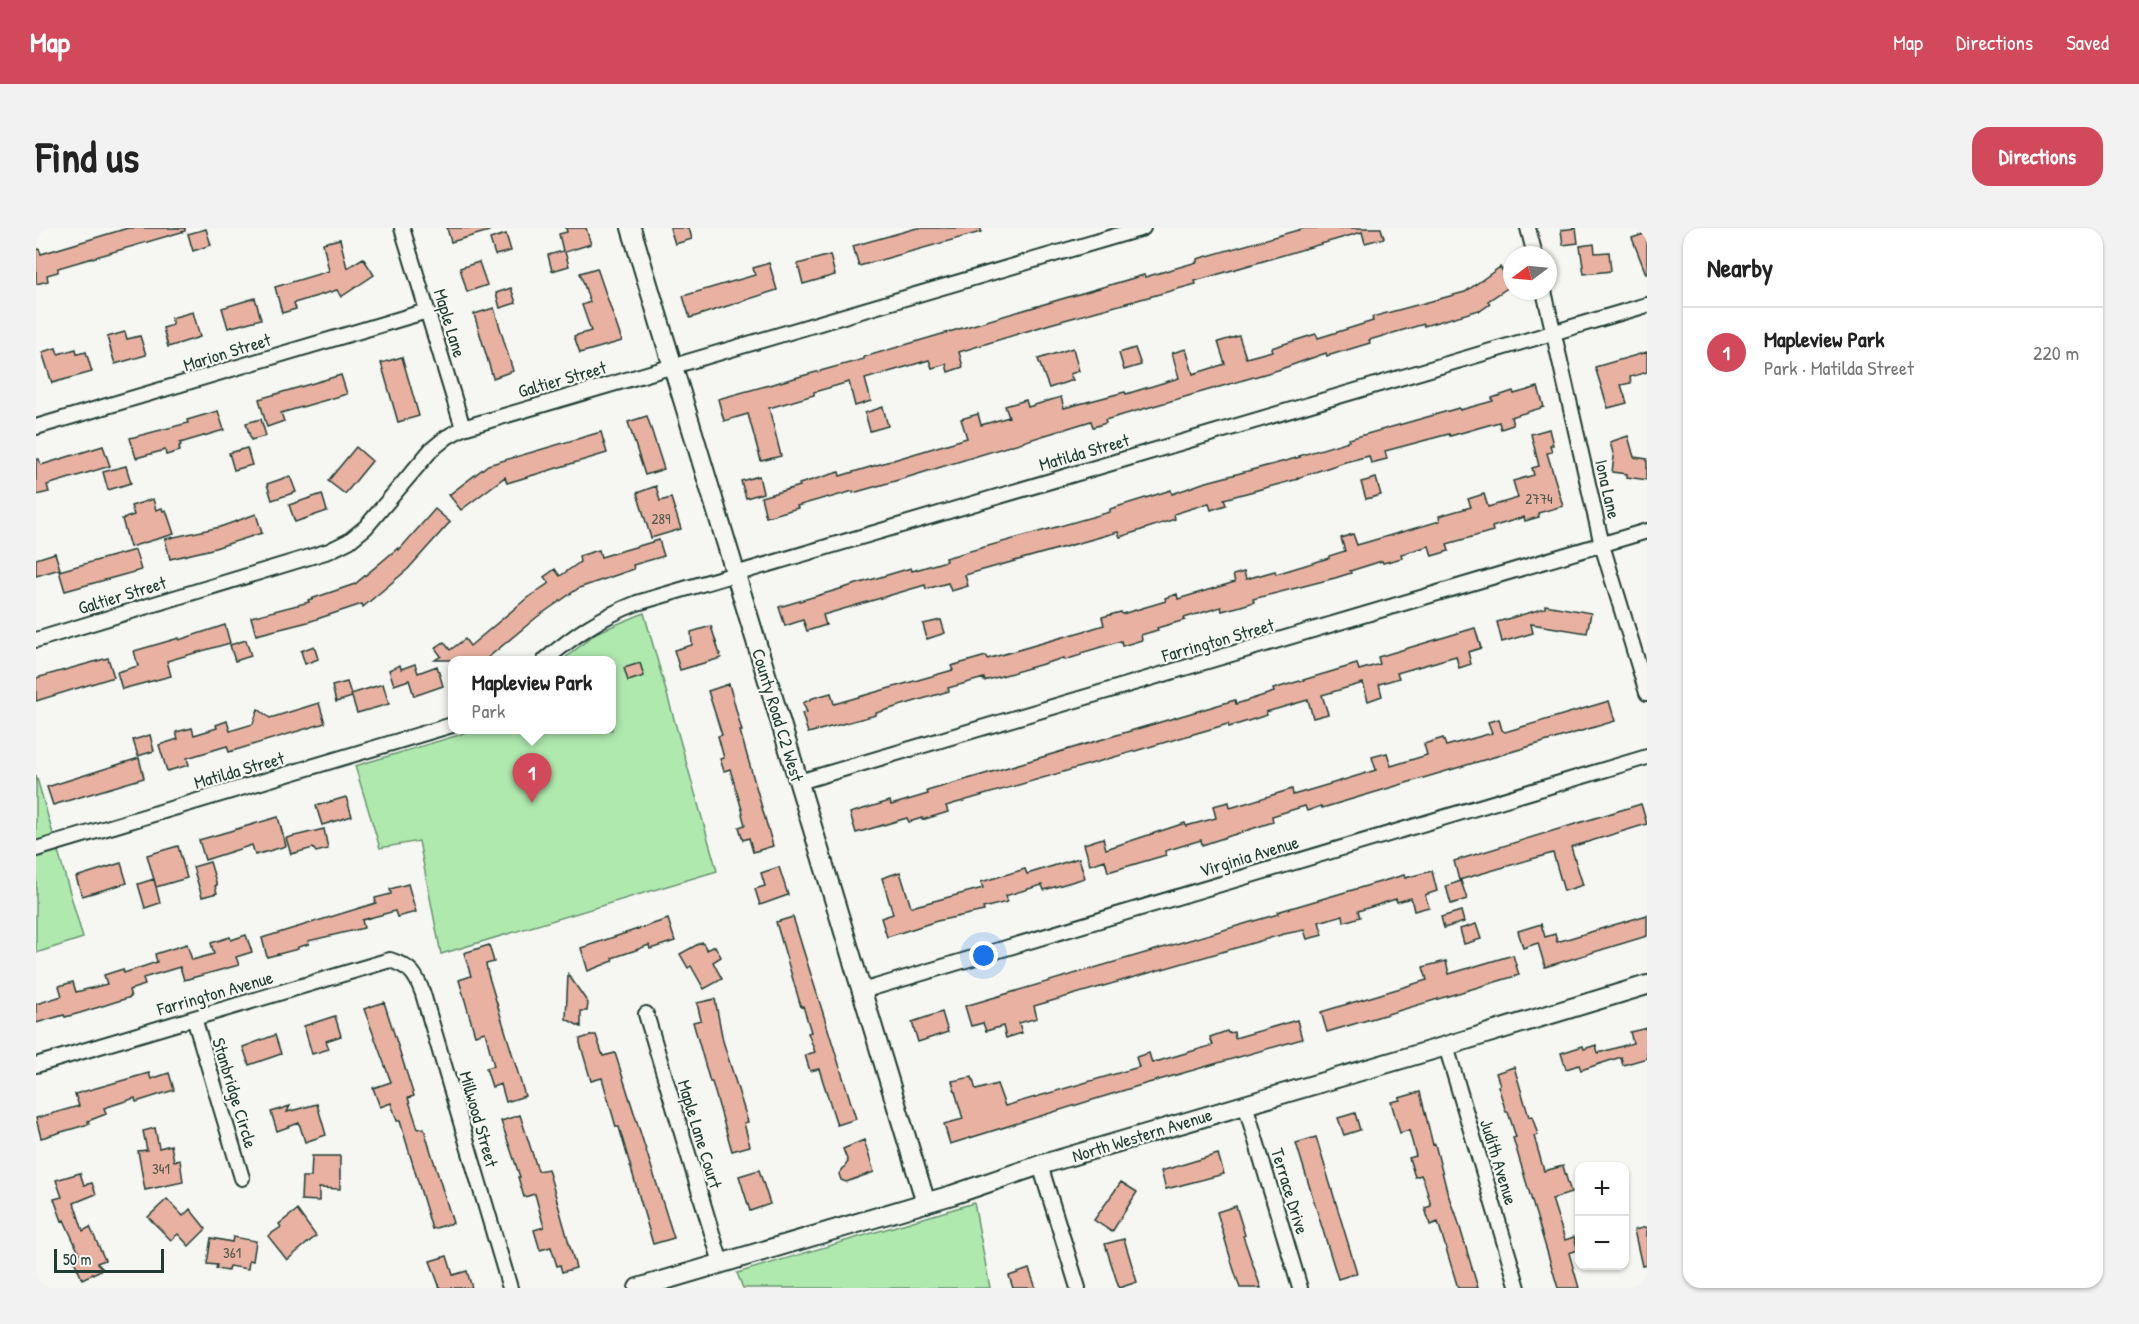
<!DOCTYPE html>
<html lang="en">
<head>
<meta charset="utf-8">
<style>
  :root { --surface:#fff; --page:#f2f2f2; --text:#222; --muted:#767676; --line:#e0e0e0; --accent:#d1495b }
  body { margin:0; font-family:"Patrick Hand",sans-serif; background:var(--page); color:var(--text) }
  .controls { position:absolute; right:18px; bottom:18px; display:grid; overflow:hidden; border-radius:12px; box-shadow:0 2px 4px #0004 }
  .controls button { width:54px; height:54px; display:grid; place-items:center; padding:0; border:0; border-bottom:2px solid var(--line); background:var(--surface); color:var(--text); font:30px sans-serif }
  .compass { position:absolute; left:1467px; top:18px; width:54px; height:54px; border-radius:50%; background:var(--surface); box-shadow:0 2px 4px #0004; rotate:254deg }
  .scale { position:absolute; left:18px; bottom:15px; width:110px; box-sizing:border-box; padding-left:6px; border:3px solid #1f3d34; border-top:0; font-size:16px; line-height:21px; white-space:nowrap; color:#1f3d34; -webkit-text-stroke:4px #f6f6f2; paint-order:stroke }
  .you { position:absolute; left:948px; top:728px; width:21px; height:21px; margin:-15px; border:4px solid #fff; border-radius:50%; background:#1a73e8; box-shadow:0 0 0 9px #1a73e833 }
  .badge { display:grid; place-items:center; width:39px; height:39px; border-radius:50%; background:var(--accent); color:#fff; font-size:20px; font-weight:700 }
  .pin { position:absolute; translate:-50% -50px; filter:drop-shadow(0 2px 3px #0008) }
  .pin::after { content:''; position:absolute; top:32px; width:21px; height:18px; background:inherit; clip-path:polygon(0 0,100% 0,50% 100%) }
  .popup { position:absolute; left:412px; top:428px; width:168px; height:78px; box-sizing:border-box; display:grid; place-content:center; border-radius:12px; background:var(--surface); filter:drop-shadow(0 2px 4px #0005); font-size:20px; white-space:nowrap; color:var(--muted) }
  .popup b { font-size:22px; color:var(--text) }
  .popup::after { content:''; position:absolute; left:50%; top:100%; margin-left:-12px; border:12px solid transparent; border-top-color:var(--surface) }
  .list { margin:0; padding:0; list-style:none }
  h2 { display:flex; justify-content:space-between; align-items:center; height:78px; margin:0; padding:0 24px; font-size:26px }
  h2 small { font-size:20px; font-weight:400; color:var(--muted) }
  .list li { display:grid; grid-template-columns:39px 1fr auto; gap:18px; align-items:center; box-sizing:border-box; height:90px; padding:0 24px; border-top:2px solid var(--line) }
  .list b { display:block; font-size:22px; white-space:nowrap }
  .list p { margin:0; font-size:20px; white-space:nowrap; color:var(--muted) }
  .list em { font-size:20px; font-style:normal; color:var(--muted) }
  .map { position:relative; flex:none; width:1611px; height:1060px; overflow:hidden; border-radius:18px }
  header { display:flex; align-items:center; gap:36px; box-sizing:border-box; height:84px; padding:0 30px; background:var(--accent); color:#fff }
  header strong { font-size:28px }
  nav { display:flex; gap:33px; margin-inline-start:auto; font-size:21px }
  .intro { display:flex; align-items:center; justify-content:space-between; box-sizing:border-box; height:144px; padding:0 36px }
  h1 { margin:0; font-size:42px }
  .button { padding:15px 27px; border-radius:18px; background:var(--accent); color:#fff; font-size:21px; font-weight:700 }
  main { display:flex; gap:36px; padding:0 36px }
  aside { flex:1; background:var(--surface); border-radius:18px; box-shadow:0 2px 4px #0004 }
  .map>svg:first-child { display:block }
  .green { fill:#afe9ae; stroke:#679371; stroke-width:1.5 }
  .building { fill:#e9b1a1; stroke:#1f3d34; stroke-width:1.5 }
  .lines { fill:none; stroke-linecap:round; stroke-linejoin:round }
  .minor-casing { stroke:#1f3d34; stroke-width:18 }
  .tertiary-casing { stroke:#1f3d34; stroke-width:22 }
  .minor { stroke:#f6f6f2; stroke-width:14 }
  .tertiary { stroke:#f6f6f2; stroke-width:18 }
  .labels { text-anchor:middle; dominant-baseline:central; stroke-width:4.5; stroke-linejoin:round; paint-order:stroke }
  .number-label { font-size:15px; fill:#525a4f }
  .street-label { font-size:18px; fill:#1f3d34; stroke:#f6f6f2 }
</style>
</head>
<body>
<header>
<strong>Map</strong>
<nav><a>Map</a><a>Directions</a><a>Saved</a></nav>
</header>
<div class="intro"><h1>Find us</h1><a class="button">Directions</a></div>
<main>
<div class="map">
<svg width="1611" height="1060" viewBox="0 0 1611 1060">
  <rect width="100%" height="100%" fill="#f6f6f2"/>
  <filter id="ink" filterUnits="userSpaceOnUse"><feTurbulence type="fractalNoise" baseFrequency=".0167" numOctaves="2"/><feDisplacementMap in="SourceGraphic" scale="12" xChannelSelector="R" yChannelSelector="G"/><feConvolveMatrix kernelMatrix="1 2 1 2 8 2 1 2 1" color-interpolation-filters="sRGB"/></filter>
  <g filter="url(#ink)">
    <!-- green -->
    <path class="green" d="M608,385L681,643L405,726L383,613L344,620L319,538L423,507L433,502H576V432H527L560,405Z
      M0,547L47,710L0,725Z
      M938,975L954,1060H707L701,1045Z"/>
    <!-- building -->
    <path class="building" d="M92,0H149V3L22,40V44L11,47L12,53L0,56V22L3,21L5,26Z
      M411,0H452L453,3L415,14Z
      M530,0H550L555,16L529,24L533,38L516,43L512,27L527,23L523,6L531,4Z
      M634,0H653L656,11L639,16Z
      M881,0H945V4L823,38L817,18Z
      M1269,0H1345L1348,10L1329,15L1326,4L1159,53L1160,56L1014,96L923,124L927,139L912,144L910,136L896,140L893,132L829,151L835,173L819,178L813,154L778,164V167L733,180L745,228L725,233L712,186L688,193L682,171L828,131V129L923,101L1108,47L1109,49L1161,34V31Z
      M1540,0L1542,15L1527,17L1525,2Z
      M170,1L175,17L157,23L152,6Z
      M1611,5V46H1610L1596,10Z
      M470,6L475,23L459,27L454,11Z
      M304,11L311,40L327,30L338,47L305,69L301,62L258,75L260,81L246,85L239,59L293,43L287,15Z
      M1558,16L1559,25L1573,24L1575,43L1548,46L1544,18Z
      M794,27L799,47L767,56L762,36Z
      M443,34L451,57L431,64L424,40Z
      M733,35L741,62L654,90L647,68L719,47L717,40Z
      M1464,39L1476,57L1452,73L1454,76L1444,83L1443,82L1388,98V96L1333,112L1334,115L1291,128L1290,125L1242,142L1069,192L1070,195L1057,199L1055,193L866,251L817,265V263L793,270L792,269L761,278L762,280L730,289L725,269L764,258L763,256L803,244L804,248L931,210L925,191L942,186L945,197L973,189L969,178L990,172L992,179L1025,169L1028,180L1089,164L1090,166L1143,150L1136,125L1150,121L1157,146L1189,136L1182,114L1203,108L1210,130L1236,123L1235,120L1280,106L1282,110L1337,93L1336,89L1429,64Z
      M561,40L586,113L544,125L538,108L555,103L546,77L554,74L544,45Z
      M475,60L480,75L464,80L460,65Z
      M219,70L225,91L192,100L186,80Z
      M458,80L477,143L457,150L438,86Z
      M157,84L164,109L132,119L127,100L137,97L135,90Z
      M89,104L91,111L104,108L110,127L79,136L71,109Z
      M20,120L22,126L40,121L41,126L50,124L56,144L16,155L6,124Z
      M1037,120L1043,143L1034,146L1037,152L1013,160L1002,131Z
      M1099,120L1105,137L1088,142L1083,125Z
      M1611,124V144L1594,149L1595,155L1585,157L1591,175L1572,180L1559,139Z
      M366,129L383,188L362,194L345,135Z
      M305,147L311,166L245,185L248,193L231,199L223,171Z
      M1502,159L1508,179L1475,189L1477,197L1465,201L1463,194L1414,208L1413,206L1349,223L1351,231L1335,235L1333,228L1309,234L1261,250L1262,251L1188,271L1190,277L1175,282L1173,275L1138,286L1139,291L1084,309L1082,304L929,347L932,358L915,363L912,355L890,361L889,357L787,387L790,397L771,403L767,392L749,398L743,379L875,340L876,343L910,333L909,330L1074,284V281L1135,262L1136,266L1167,255L1264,229L1263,228L1313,213V211L1423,180L1424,182L1457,173L1456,170L1477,163L1478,166Z
      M847,179L852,198L834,203L829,185Z
      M182,183L188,202L144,215L145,217L143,218L144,223L130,227L129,222L100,230L94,210L152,195L151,192Z
      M611,188L628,241L609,247L592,194Z
      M225,191L230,208L215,212L210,195Z
      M1513,201L1517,217H1514L1516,224L1511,225L1527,278L1502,285L1503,289L1489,293L1488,289L1456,299L1457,303L1411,316L1413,323L1396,328L1393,318L1365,326L1366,330L1347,335L1346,333L1314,343L1315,345L1299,350L1217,371L1218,374L1205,378L1186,383L1185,379L1148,390L1149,392L1121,400L1122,402L1105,407L1106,412L1086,418L1085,413L1045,425V427L1029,432L1028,430L948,453V450L912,460L913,463L840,485V487L772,505L766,485L771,484L767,475L777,470L795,465L798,476L917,442L915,438L950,428L951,431L1055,401L1068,397L1066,389L1085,384L1086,386L1130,373L1129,370L1141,366L1142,371L1199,354L1197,347L1208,344L1210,351L1239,343L1240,346L1293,330V328L1309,323L1305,310L1317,306L1321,317L1404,293L1403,288L1435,279L1432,271L1448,266L1452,279L1482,270L1477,253L1498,247L1496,240L1503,238L1495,206Z
      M565,204L571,225L471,255L469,249L425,282L413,267L452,237Z
      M1592,208L1598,229L1611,231V252L1591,249V246L1576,244L1578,229L1574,214Z
      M67,218L74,238L11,257L13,264L0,267V231H3L5,237Z
      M320,219L336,233L309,266L292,253Z
      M211,220L216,237L198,242L193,225Z
      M90,238L95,255L72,262L67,244Z
      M254,248L260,264L236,272L231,256Z
      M723,248L727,265L710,270L705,253Z
      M1340,250L1345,267L1330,271L1325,254Z
      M620,258L624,273L635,270L645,301L615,310L601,265Z
      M286,266L291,283L259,294L253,277Z
      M117,271L120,282L126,280L127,283L130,282L138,306L94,319L86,291L98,287L95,278Z
      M399,281L414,294L372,341L327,379L326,376L272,394L220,407L215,389L273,374L272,372L319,356L362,320L363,322Z
      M220,286L226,305L176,321L134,331L129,311L184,299Z
      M623,312L628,328L597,337L598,341L543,360L501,389L449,432H399L405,428L399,420L408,414L414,422L429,411L434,418L491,370L513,355L508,349L519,341L524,348L544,334L543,328L563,322L565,329Z
      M99,322L105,342L29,363L23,343Z
      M19,325L24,341L0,348V331Z
      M1509,377L1555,385L1551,405L1495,396L1497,405L1466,414L1461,394L1509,380Z
      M905,392L909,405L891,411L887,396Z
      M189,397L194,415L131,433L135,448L86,461L81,444L102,438L98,423L143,410V412Z
      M675,398L685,430L644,442L638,422L656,417L655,404Z
      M1439,400L1445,420L1432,424L1435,436L1423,440L1420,428L1361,445L1363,450L1343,456L1346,468L1332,473L1327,455L1286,467L1292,486L1277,490L1272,472L1230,484L1231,487L1193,499L1192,496L910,578L912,584L886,592V590L873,594L871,590L820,605L814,585L854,573L855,577L892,566L891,563L915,556L1199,472L1200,476L1238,464L1237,461L1321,436L1323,442L1344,436L1342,429Z
      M210,412L215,428L199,433L194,417Z
      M278,418L282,431L269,436L265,423Z
      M72,430L78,449L0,473V450Z
      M604,435L608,448L592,453L588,440Z
      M379,436L382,445L401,438L407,458L378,468L373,452L358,457L353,442L364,437L365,441Z
      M311,454L316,469L300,474L296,458Z
      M347,456L353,476L321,485L315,466Z
      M693,456L706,503H704L737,618L717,624L713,610L707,612L703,599L709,597L706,586L707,585L694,541L688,543L684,531L688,530L682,508L686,507L672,463Z
      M1573,473L1579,493L1286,580L1285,578L1271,583L1269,578L1236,588L1237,594L1166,617L1165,612L1129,623L1130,627L1072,644L1069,632L1054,637L1048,616L1067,610L1070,621L1149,595L1150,598L1180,590L1177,578L1193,574L1194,580L1256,561L1257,567L1311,551L1340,542L1336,529L1351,525L1355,538L1391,527L1388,516L1407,510L1410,518L1456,505L1452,494L1463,491L1466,502L1469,504Z
      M283,475L289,495L193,524L191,518L151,530L153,537L131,543L123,517L142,511L140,504L156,500L158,507L181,500L180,497L191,493L194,503L217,496L222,481L234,490Z
      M114,507L118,523L102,528L97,512Z
      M103,530L108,550L17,577L11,559Z
      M310,569L316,588L286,597L280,578Z
      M1605,576L1611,596L1535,619L1547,657L1528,663L1517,625L1423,652L1418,633Z
      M242,589L250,618L219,627L216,617L169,632L163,612Z
      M288,601L292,621L280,624L277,620L255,626L250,610Z
      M142,618L151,650L120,659L111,627Z
      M1043,630L1049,650L1008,662L1006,657L969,668L971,674L947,680L948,683L901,693L851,709L845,690L857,686L846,650L864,644L875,679L947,660L945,654L989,641L991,646Z
      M174,634L181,657L179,658L181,665L166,669L157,639Z
      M85,635L91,655L46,668L40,649Z
      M743,639L752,667L724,677L719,661L729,658L725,645Z
      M1396,643L1401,663L1389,667L1393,679L1378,683L1375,670L1361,674L1360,671L1322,683L1324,689L1308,694L1307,687L1283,694L1287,707L1271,711L1268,702L1248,706L998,778L1001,790L983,795L986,805L970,810L967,798L950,803L947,795L935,798L929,778L1242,686L1241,684L1368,647L1369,650Z
      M118,651L124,675L109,680L102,656Z
      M1425,653L1431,671L1415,676L1410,658Z
      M372,656L380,684L361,689L359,683L326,692L328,700L272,713L273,716L262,719V721L231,729L226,710L340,675L339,670L355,666L354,661Z
      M1425,683L1428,694L1408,700L1405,689Z
      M1611,687V708L1509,739L1502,715L1487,720L1482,703L1505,696L1509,709L1519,706L1521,714Z
      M757,689L820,891L801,897L783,841L774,843L769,827L779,824L772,805L775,804L767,778L765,779L740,694Z
      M632,691L639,713L614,721L613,717L600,722L576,730L577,733L552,743L545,720Z
      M1440,696L1445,711L1428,716L1424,701Z
      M210,707L216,724L200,729L203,737L148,752L144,739L107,750L109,757L93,762L95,769L44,785L29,789L28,787L0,795V776L26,768L23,758L37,754L40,764L71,756L68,747L87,741L88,745L121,734L119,726L151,716L156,732L178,726L175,715L194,709L195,712Z
      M666,714L671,722L679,718L685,729L677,734L686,751L668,761L655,738L652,740L644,726Z
      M453,717L458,734L450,736L452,746L489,868L470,874L465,856L456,859L450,840L458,838L449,804L439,807L423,752L435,748L428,725Z
      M1477,727L1483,747L1291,804L1285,784L1391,752L1387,739L1410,733L1413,746Z
      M532,746L552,775L551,783H545V799L530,791Z
      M679,771L687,813L712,894L708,895L714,918L696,923L676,854H674L657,794L665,792L661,775Z
      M348,774L378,868L372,870L382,901L388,900L390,908L417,995L396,1001L364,893H361L355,875L344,879L337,860L355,854L328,781Z
      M906,784L912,804L882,814L876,794Z
      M299,788L305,808L290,813L293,821L276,826L268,798Z
      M1261,792L1266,811L1102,858L914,916L908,896L927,891L916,853L936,849L940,862L961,856L969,878L1103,839L1100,829L1113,825L1116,835L1177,817L1174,809L1191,803L1192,805L1198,804L1199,810Z
      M1611,800V830L1587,837L1585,829L1545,842L1543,837L1530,841L1525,825L1547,818L1548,821L1560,817L1562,825L1597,815L1594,804Z
      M239,807L245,826L213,837L207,819Z
      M556,807H560L567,828L579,825L638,1010L617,1016L583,899H580L566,850L555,853L544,815V811Z
      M1478,839L1493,889L1496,888L1502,907L1498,908L1508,943L1527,938L1535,965L1516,971L1529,1012L1538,1009L1542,1022L1533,1025L1543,1060H1522L1477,910L1480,909L1472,884H1470L1462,858L1464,857L1460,845Z
      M113,845L115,851L133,845L138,862L100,874L99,870L68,880L70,886L52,893L53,896L5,910L0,890L43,878L39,866Z
      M1384,864L1397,917L1399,916L1411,963L1418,984L1419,983L1442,1060H1422L1402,994L1394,997L1389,980L1395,978L1389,956L1385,947L1379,949L1373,930L1380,928L1373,902L1364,905L1355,874L1364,872L1363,870Z
      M281,876L290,907L269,914L263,895L241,903L235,884L254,878L251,884Z
      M1319,885L1324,902L1308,907L1302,890Z
      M484,887L502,943L512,941L540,1040L526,1044L524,1037L521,1038L515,1019L504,1022L498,1002L508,999L499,966L488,969L482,949H484L465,893Z
      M119,900L123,920L135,917L138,933L144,932L147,954L109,962L102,923L111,922L107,903Z
      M1280,909L1321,1045L1302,1051L1260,915Z
      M828,912L838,944L810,954L805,952L803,946L812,934L807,921Z
      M1182,926L1188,946L1130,961L1125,943Z
      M276,928H304V961L283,960V973L265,972L266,949H275Z
      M723,942L734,976L714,983L703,948Z
      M44,945L48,957L56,955L60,966L38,975L47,1003L54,999L69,1032L61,1035L67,1041L46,1051L36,1028L43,1025L28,992L26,993L18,971L26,969L20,952Z
      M1085,954L1101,964L1076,1004L1058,992Z
      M131,971L147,988L154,981L170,1001L153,1018L142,1006L135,1012L112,989Z
      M1200,978L1209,1007L1207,1008L1225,1060H1204L1197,1039L1181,984Z
      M261,982L280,1008L251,1032L232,1008L245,999L243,996Z
      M1611,999V1037L1606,1038L1598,1002Z
      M197,1009L220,1013L217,1033L213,1032L212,1041L193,1038L192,1043L180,1041L181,1037L171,1036L175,1010L196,1014Z
      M1088,1011L1101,1054L1083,1060L1069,1016Z
      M411,1028L417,1047L431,1043L436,1060H404L394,1033Z
      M993,1041L1000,1060H977L973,1048Z"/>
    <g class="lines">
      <defs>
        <path id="minor" d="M366,0L427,200
          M1492,0L1499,27
          M1508,63L1566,317L1611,465
          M0,199L391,83
          M0,412L293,323L313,313L330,299L395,222L411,209L427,200L1107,0
          M509,432C540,406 563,390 601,375L1611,77
          M763,554L1611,303
          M0,621L416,497
          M826,763L1611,529
          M610,786L685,1035
          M158,790L206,950
          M1410,818L1482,1060
          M0,837L354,732C375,739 380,746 387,766L474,1060
          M1209,876L1264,1060
          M1004,937L1042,1060"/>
        <path id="tertiary" d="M595,0L890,975
          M602,1060L916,967L1004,937L1410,818L1611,757"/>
      </defs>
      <!-- minor casing -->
      <use href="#minor" class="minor-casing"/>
      <!-- tertiary casing -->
      <use href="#tertiary" class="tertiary-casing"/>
      <!-- minor -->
      <use href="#minor" class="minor"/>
      <!-- tertiary -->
      <use href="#tertiary" class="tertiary"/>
    </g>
  </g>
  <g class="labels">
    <!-- number labels -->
    <g class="number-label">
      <text x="1503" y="270">2774</text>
      <text x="625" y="290">289</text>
      <text x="125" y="940">341</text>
      <text x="196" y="1024">361</text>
    </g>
    <!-- street labels -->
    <g class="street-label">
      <text transform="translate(414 95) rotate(73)">Maple Lane</text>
      <text transform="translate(191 124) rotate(-17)">Marion Street</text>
      <text transform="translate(526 151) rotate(-16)">Galtier Street</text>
      <text transform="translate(1048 224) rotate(-16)">Matilda Street</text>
      <text transform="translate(1572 261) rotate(77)">Iona Lane</text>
      <text transform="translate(86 367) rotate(-17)">Galtier Street</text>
      <text transform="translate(1182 412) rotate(-16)">Farrington Street</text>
      <text transform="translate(742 487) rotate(73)">County Road C2 West</text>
      <text transform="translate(203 542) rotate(-16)">Matilda Street</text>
      <text transform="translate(1213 628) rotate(-17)">Virginia Avenue</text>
      <text transform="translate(179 765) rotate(-16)">Farrington Avenue</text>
      <text transform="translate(199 865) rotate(73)">Stanbridge Circle</text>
      <text transform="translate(443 891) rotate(74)">Millwood Street</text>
      <text transform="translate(664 906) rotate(73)">Maple Lane Court</text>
      <text transform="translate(1106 907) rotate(-17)">North Western Avenue</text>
      <text transform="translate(1463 934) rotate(73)">Judith Avenue</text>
      <text transform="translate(1254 963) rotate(73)">Terrace Drive</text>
    </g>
  </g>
</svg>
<div class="controls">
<button>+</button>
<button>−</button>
</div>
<svg class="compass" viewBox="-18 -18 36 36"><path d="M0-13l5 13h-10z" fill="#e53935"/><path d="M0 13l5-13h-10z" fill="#767676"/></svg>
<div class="scale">50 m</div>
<div class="you"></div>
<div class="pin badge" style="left:496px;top:575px">1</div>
<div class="popup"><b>Mapleview Park</b>Park</div>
</div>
<aside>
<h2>Nearby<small></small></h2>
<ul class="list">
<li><span class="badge">1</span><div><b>Mapleview Park</b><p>Park · Matilda Street</p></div><em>220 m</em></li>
</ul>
</aside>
</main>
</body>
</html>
